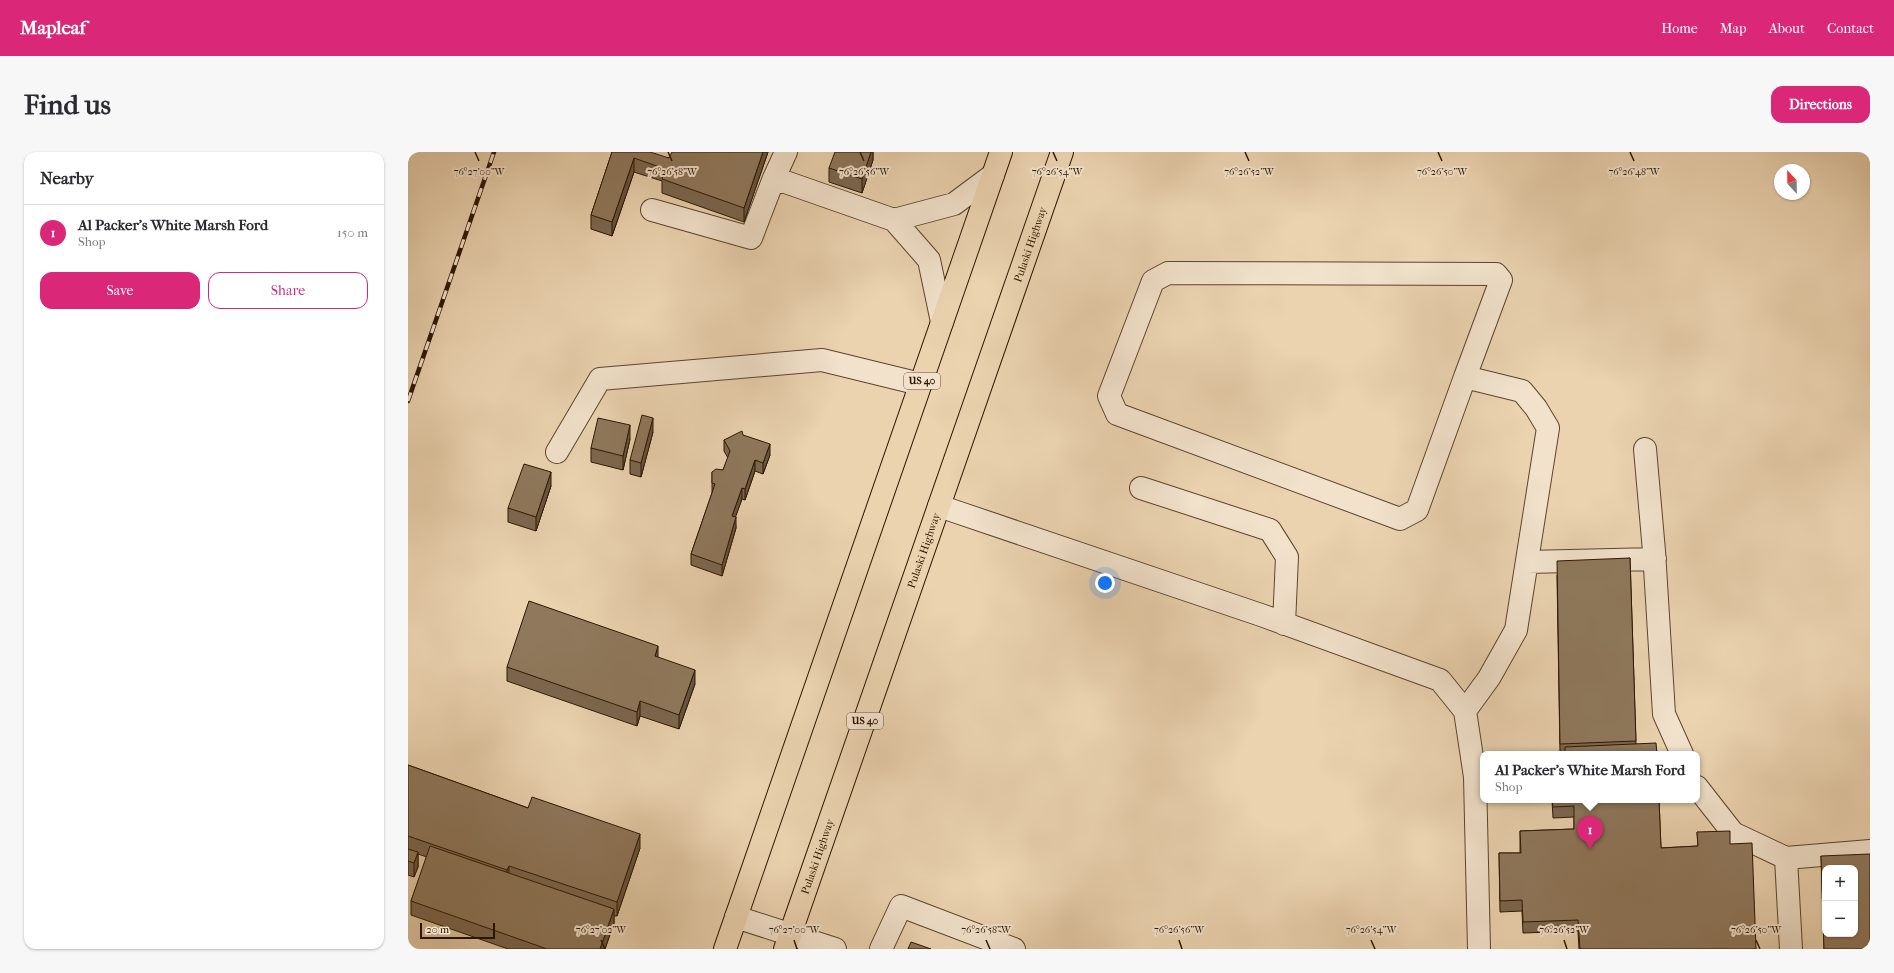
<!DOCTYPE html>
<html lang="en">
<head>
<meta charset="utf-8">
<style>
  :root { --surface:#fff; --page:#f7f7f7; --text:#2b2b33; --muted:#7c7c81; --line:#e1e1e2; --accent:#db2777 }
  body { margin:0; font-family:"IM FELL French Canon",serif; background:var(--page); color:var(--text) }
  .controls { position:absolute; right:12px; bottom:12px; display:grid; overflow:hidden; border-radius:8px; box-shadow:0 1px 3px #0004 }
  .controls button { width:36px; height:36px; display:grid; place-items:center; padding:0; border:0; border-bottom:1px solid var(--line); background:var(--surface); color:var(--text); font:20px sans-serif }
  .compass { position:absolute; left:1366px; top:12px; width:36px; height:36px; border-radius:50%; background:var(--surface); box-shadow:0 1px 3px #0004; rotate:338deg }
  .scale { position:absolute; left:12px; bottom:10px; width:75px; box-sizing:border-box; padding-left:4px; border:2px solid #2c1600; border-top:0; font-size:11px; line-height:14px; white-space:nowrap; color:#2c1600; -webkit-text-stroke:3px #f2e2cc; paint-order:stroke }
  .you { position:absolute; left:697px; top:431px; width:14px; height:14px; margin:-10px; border:3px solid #fff; border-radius:50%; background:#1a73e8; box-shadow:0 0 0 6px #1a73e833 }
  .badge { display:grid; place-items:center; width:26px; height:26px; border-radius:50%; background:var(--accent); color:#fff; font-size:13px; font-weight:700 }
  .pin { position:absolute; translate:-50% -33px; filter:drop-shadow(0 1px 2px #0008) }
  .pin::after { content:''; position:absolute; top:21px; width:14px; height:12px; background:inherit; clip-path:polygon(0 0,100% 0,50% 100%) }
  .popup { position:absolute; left:1072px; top:599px; width:220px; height:52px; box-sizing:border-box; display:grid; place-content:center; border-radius:8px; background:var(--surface); filter:drop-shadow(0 1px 3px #0005); font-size:13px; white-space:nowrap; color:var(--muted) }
  .popup b { font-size:15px; color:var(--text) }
  .popup::after { content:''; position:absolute; left:50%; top:100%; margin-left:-8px; border:8px solid transparent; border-top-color:var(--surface) }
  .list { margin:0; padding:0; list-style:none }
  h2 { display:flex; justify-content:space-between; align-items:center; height:52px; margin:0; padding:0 16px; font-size:17px }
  h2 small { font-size:13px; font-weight:400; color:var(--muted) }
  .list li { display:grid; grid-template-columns:26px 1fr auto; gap:12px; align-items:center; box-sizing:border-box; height:56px; padding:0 16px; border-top:1px solid var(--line) }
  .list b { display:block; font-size:15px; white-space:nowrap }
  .list p { margin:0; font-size:13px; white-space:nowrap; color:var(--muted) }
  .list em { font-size:13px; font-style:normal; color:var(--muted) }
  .actions { display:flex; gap:8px; padding:12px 16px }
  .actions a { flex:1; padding:9px 0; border:1px solid var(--accent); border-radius:12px; text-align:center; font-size:14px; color:var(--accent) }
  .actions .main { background:var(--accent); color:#fff }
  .map { position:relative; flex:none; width:1462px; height:797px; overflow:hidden; border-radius:12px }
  header { display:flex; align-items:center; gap:24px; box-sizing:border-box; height:56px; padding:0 20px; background:var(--accent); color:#fff }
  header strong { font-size:19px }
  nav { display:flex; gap:22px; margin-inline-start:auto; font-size:14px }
  .intro { display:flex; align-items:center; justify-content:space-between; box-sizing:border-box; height:96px; padding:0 24px }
  h1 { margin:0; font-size:28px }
  .button { padding:10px 18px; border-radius:12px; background:var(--accent); color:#fff; font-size:14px; font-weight:700 }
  main { display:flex; gap:24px; padding:0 24px }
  aside { flex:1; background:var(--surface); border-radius:12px; box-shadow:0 1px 3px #0004 }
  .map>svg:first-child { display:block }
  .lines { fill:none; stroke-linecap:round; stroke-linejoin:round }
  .minor-casing { stroke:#5c452c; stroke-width:24 }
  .highway-casing { stroke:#2c1600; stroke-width:24 }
  .minor { stroke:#f2e2cc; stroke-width:22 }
  .highway { stroke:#ebd3b0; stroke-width:22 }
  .rail-casing { stroke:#2c1600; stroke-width:4.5 }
  .rail { stroke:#f2e2cc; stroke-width:3; stroke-dasharray:9; stroke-linecap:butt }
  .wall { fill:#7b674f; stroke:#2c1600 }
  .shaded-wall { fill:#645440; stroke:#2c1600 }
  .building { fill:#8f785c; stroke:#2c1600; fill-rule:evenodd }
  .ticks { fill:none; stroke:#2c1600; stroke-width:1.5 }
  .labels { text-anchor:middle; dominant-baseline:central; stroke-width:4; stroke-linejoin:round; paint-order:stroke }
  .shield { fill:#f2e2cc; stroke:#67533d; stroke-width:1 }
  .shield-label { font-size:10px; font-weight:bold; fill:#2c1600 }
  .street-label { font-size:11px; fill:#2c1600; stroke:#f2e2cc }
  .ticks-label { font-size:10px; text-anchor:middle; fill:#2c1600; stroke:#f2e2cc; stroke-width:4; stroke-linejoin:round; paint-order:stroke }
</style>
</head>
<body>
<header>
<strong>Mapleaf</strong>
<nav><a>Home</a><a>Map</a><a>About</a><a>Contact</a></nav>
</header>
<div class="intro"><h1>Find us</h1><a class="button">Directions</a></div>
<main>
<aside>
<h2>Nearby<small></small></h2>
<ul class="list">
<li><span class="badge">1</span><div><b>Al Packer's White Marsh Ford</b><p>Shop</p></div><em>150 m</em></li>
</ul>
<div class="actions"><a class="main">Save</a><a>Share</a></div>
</aside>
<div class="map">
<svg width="1462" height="797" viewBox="0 0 1462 797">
  <rect width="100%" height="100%" fill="#ebd3b0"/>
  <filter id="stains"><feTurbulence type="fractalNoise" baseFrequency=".005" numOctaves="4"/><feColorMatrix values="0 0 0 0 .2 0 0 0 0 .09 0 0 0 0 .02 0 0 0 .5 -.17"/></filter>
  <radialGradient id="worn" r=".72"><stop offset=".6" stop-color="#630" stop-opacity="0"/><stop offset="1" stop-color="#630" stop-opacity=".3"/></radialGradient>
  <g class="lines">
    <defs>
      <path id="minor" d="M366,26L378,0
        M244,58L343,86L366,26L486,68L521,108L534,170
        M486,68L546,52L585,23
        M1057,225L1093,128L1088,122L760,121L745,129L701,244L709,262L992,367L1009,358L1057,225L1114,239L1128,256L1140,276L1108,478L1081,526L1057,559
        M1237,297L1246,399L1256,562L1274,602
        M149,300L192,227L414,208L512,232
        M733,336L862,378L879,405L876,472
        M531,354L853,463L1032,528L1057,559L1067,625L1071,797
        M1119,410L1247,407
        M1289,635L1325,681L1378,706L1462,699
        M1378,706L1383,797
        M328,765L427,797
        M473,797L493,754L606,797"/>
      <g id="highway">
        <path d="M317,797L593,0"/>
        <path id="s1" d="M377,797L654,0"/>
      </g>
    </defs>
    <!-- minor casing -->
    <use href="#minor" class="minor-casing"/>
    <!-- highway casing -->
    <use href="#highway" class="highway-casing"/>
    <!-- minor -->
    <use href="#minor" class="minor"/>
    <!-- highway -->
    <use href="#highway" class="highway"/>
    <defs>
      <path id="rail" d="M0,249L86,0"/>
    </defs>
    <!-- rail casing -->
    <use href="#rail" class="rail-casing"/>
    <!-- rail -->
    <use href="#rail" class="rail"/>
  </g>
  <!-- wall -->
  <path class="wall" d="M204,0L261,6L360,0L336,70L254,41V29L226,20L204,84L183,77V63Z
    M465,0V8L454,41L421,30V16Z
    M245,280L233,325L222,322V308Z
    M335,283L362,303L355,322L347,319L337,348L334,347L327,365L328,376L314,424L283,413V402L304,341V320L315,318L320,306L316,299V288Z
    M222,287L215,318L183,310V296Z
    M143,334L128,379L100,370V356Z
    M1222,406L1228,592L1249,602H1152L1149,423Z
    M250,506L287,532L271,577L232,564L229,574L99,529V515Z
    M0,613L232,696L209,764H206V771L197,797H100L3,763V749L19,705L10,702V715L6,725L0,723Z
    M1144,648H1251L1253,696L1290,694L1289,680L1322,692L1348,797H1171L1170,779L1115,781L1114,759L1092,760L1091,701H1112V679L1166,677V665L1145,666Z
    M1413,704L1462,797H1416Z"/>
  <!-- shaded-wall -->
  <path class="shaded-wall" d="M355,0H360L336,70V56Z
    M463,0H465V8L454,41V27Z
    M226,6V20L204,84V70Z
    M245,266V280L233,325V311Z
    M222,273V287L215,318V304Z
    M362,292V303L355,322V311Z
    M347,308V319L337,348V337Z
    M143,320V334L128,379V365Z
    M334,336V347L324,375V364Z
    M328,365V376L314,424V413Z
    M250,494V508L247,504Z
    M287,518V532L271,577V563Z
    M232,549V564L229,574V560Z
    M232,682V696L209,764V750Z
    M10,700V715L6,725V711Z
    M101,714V728L99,732V718Z
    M206,757V771L197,797H192Z"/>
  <!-- building -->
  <path class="building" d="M204,0H242L261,6L264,0H355L336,56L254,27L257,17L226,6L204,70L183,63Z
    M427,0H463L454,27L421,16Z
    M234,263L245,266L233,311L222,308Z
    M190,266L222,273L215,304L183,296Z
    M334,279L335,283L362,292L355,311L347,308L337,337L334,336L324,364L328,365L314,413L283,402L307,332L304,331V320L308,317L315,318L322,299L316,288Z
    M116,312L143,320L128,365L100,356Z
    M1222,406L1228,589L1152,592L1149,409Z
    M121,449L250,494L247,504L287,518L271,563L232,549L229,560L99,515Z
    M1248,591L1249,602H1157V595Z
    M0,613L120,656L124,645L232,682L209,750L101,714L99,718L0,684Z
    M1144,648H1251L1253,696L1290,694L1289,680L1322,679V692L1344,691L1348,797H1172L1170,768L1115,770L1114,748L1092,749L1091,701H1113L1112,679L1166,677V654L1145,655Z
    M22,694L206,757L192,797H139L3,749Z
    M0,697L10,700L6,711L0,709Z
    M1462,702V797H1416L1413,704ZM1417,716H1447V782H1417Z
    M503,790L523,797H500Z"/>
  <!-- ticks -->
  <path class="ticks" d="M67,0L71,9M260,0L264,9M452,0L456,9M645,0L649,9M837,0L841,9M1030,0L1034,9M1222,0L1226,9M193,788L197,797M386,788L389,797M578,788L582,797M771,788L774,797M963,788L967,797M1156,788L1159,797M1348,788L1352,797"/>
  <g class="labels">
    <!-- shield labels -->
    <g class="shield">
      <rect x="496" y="221" width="36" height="16" rx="3"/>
      <rect x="439" y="561" width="36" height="16" rx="3"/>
    </g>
    <g class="shield-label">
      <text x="514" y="229">US 40</text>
      <text x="457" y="569">US 40</text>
    </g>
    <!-- street labels -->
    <g class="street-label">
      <text stroke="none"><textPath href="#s1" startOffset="746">Pulaski Highway</textPath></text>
      <text stroke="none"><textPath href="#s1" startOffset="422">Pulaski Highway</textPath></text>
      <text stroke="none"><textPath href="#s1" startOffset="98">Pulaski Highway</textPath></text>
    </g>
  </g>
  <g class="ticks-label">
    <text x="71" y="23">76°27'00"W</text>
    <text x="264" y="23">76°26'58"W</text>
    <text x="456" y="23">76°26'56"W</text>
    <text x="649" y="23">76°26'54"W</text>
    <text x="841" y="23">76°26'52"W</text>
    <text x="1034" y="23">76°26'50"W</text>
    <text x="1226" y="23">76°26'48"W</text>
    <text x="193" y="781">76°27'02"W</text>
    <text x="386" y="781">76°27'00"W</text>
    <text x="578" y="781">76°26'58"W</text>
    <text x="771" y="781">76°26'56"W</text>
    <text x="963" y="781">76°26'54"W</text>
    <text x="1156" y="781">76°26'52"W</text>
    <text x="1348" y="781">76°26'50"W</text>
  </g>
  <rect width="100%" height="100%" filter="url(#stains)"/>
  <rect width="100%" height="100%" fill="url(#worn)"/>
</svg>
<div class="controls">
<button>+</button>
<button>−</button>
</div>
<svg class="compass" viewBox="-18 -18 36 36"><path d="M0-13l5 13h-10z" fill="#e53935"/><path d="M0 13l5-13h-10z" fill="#7c7c81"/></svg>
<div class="scale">20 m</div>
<div class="you"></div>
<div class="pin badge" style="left:1182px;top:697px">1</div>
<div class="popup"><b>Al Packer's White Marsh Ford</b>Shop</div>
</div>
</main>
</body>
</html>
